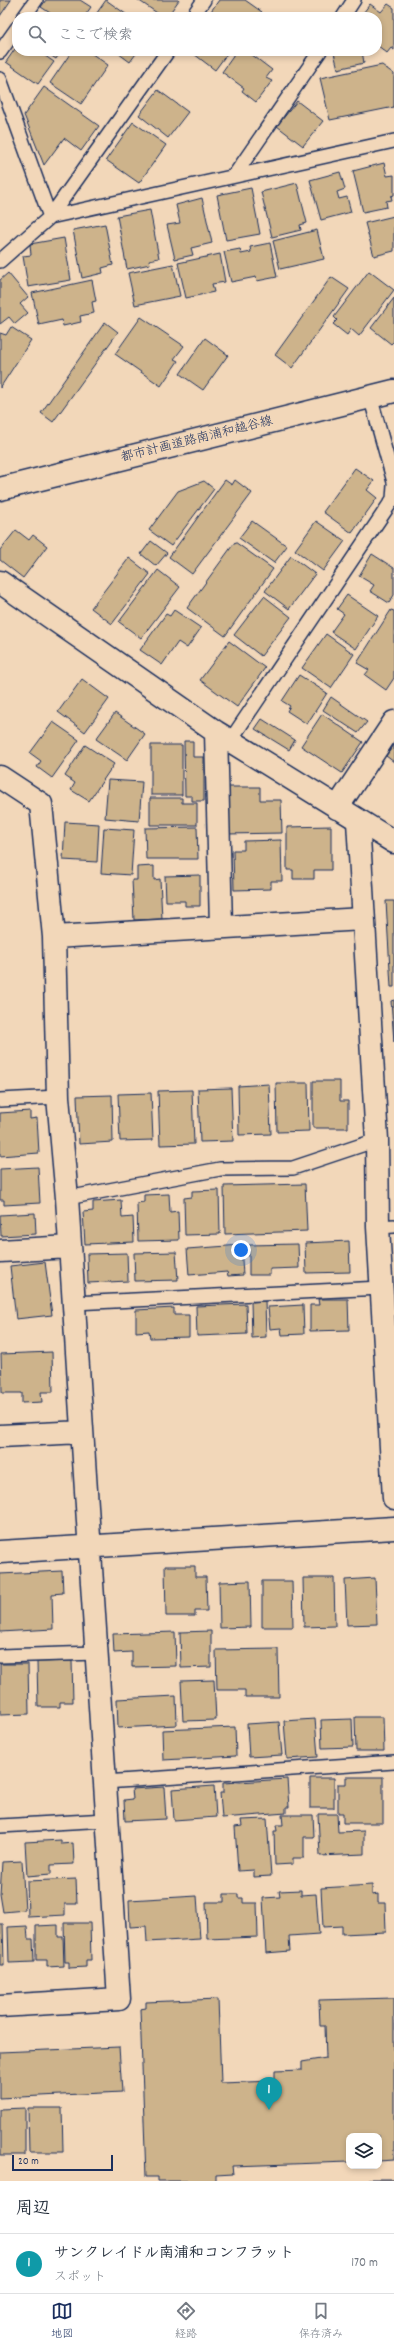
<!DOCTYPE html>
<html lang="ja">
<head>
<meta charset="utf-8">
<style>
  :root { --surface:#fff; --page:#f2f2f3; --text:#1f2937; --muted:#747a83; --line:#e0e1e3; --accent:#1b2f5e }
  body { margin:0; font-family:Dekko,"Klee One",sans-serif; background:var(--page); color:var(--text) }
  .controls { position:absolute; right:12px; bottom:12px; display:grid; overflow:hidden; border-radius:8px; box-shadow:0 2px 6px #0003 }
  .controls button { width:36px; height:36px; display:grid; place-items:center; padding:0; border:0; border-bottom:1px solid var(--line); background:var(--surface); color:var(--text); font:20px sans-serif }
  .scale { position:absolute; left:12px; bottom:10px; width:101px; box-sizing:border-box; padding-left:4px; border:2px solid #1b2f5e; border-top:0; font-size:11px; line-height:14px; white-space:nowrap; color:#1b2f5e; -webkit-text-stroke:3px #f2d7b9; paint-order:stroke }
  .you { position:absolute; left:241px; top:1250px; width:14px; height:14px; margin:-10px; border:3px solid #fff; border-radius:50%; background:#1a73e8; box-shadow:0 0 0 6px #1a73e833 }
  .badge { display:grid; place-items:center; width:26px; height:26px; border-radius:50%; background:var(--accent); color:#fff; font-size:13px; font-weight:700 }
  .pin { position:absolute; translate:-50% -33px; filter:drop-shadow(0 1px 2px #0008) }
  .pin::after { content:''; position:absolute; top:21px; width:14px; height:12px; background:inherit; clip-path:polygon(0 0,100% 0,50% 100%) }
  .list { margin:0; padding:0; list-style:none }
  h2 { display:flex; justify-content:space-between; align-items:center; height:52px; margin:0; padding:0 16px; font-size:17px }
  h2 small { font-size:13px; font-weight:400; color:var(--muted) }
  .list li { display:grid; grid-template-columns:26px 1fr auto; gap:12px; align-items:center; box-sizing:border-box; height:60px; padding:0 16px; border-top:1px solid var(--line) }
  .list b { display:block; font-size:15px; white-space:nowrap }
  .list p { margin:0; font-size:13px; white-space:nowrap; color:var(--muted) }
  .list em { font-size:13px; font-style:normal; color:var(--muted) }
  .icon { flex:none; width:22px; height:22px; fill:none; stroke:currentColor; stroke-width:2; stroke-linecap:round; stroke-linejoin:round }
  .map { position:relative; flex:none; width:394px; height:2181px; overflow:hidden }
  .search { position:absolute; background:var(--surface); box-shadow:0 2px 6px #0003; left:12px; right:12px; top:12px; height:44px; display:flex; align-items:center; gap:10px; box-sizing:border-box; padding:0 14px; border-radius:16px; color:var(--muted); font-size:15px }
  .sheet { height:112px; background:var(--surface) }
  nav { display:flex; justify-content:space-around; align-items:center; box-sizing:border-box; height:56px; border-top:1px solid var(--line); background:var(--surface); font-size:11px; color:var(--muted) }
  nav a { display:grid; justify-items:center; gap:2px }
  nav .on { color:var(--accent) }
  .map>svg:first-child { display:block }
  .building { fill:#cdb38b; stroke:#1b2f5e }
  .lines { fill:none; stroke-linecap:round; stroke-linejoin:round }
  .lane-casing { stroke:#1b2f5e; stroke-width:16 }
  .street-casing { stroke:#1b2f5e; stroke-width:25 }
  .secondary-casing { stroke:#1b2f5e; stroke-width:25 }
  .lane { stroke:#f2d7b9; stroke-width:13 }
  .street { stroke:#f2d7b9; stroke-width:22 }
  .secondary { stroke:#f2d7b9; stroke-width:22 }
  .labels { text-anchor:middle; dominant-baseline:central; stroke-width:4; stroke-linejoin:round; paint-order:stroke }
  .street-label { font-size:13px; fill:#1b2f5e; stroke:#f2d7b9 }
</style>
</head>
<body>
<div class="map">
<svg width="394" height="2181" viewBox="0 0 394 2181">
  <rect width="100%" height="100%" fill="#f2d7b9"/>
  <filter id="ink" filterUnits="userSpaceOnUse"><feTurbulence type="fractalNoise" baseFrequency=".025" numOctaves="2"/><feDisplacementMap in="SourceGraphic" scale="8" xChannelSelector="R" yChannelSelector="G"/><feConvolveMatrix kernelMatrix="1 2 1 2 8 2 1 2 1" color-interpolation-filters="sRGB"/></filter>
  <g filter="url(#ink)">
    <!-- building -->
    <path class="building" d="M0,0H11L0,16Z
      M46,0H80L91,7L84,17H56L41,7Z
      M106,0L130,17H94Z
      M138,0H179L167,17H163Z
      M219,0H245L262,12L258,17H212L209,14Z
      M370,4L381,12L388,4L394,8V50L391,48L387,53L377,45V17H360Z
      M17,46V51H38L54,62L38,84L6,62Z
      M44,51H61L56,59Z
      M72,51H88L108,65L81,104L50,83Z
      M115,51H138L130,62Z
      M190,51H229L215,70Z
      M237,51H247L272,70L266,78L272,81L256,102L242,91L244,88L222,72Z
      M342,51H362L364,63L338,69L334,53Z
      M382,65L394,74V107L330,120L320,78Z
      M44,87L99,126L81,151L64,138L44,165L24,115Z
      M158,90L188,112L168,138L139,115Z
      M297,101L323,121L303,146L277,126Z
      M133,122L166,145L139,183L106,160Z
      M384,163L387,176L394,175V195L391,196L392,200L386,201L387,207L363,212L353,171Z
      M340,172L345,189L337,192L339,199L347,197L351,212L321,220L310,180Z
      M297,183L307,223L300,225L301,230L272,237L261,192Z
      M251,188L260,234L226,240L217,195Z
      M202,198L212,243L191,248L193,255L175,259L167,225L180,223L176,205Z
      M150,210L159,258L149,260L150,264L127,269L117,216Z
      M394,216V251L374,256L365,223Z
      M105,224L113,265L102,268L103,273L82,278L73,230Z
      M317,230L324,259L280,269L273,241Z
      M64,238L71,280L28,287L23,256L31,255L30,244Z
      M270,243L277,277L257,281L256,277L231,282L224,252L240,249L241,254L251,252L250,247Z
      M220,254L225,282L212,284L214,292L186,298L178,263Z
      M173,264L180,296L135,305L128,273Z
      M369,271L394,290L359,336L351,329L347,335L333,324L337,320L334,317Z
      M8,273L28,297L20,304L28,313L15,324L9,317L0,324V280Z
      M331,277L349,289L292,368L275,355Z
      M92,280L96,301L92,302L94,313L80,316L81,322L63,326L62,320L39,325L32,293Z
      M394,298V341L391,344L371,328Z
      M141,317L184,346L174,359L178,361L161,386L115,354Z
      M105,322L118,332L53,422L41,413Z
      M11,327L31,340L0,388V333L6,335Z
      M205,338L228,355L203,390L180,374Z
      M355,468L374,481L367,490L377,498L352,533L323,512Z
      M225,480L232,485L235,480L252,493L192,574L169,557Z
      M204,481L214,489L171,546L149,530L178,491Z
      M252,521L287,546L274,563L239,538Z
      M316,521L345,541L323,571L295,550Z
      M16,530L29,540L33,535L47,546L23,578L0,560V550Z
      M151,541L167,553L156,566L141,554Z
      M235,542L273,569L225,636L187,608Z
      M372,554L394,568V595L389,603L370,591L374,585L359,576Z
      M291,556L315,574L289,609L265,591Z
      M129,558L150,574L112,624L91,608Z
      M158,570L180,587L141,638L119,622Z
      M347,595L378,616L356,649L331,632L344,614L337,609Z
      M264,596L291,617L261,656L234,635Z
      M174,610L201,628L187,648L178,642L162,665L140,650L166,614L170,616Z
      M391,610L394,611V678L386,690L365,675L369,670L357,663Z
      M326,634L354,654L331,688L302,668Z
      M229,641L265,668L237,707L200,680Z
      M299,675L327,693L307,724L287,711L290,706L282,701Z
      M82,679L109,699L85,732L58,712Z
      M331,697L367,722L358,733L323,710Z
      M115,713L145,734L127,760L96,739Z
      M322,714L363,742L342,773L301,746Z
      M262,719L295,740L289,750L255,729Z
      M53,722L79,740L52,778L37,767L41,761L30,753Z
      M184,741H193V757H204V801H192V796H185Z
      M85,745L114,764L89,801L71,790L75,783L65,776Z
      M151,745H182V795H151Z
      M394,745V762L386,756Z
      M108,780L142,782L139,821L105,818Z
      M227,787H260V800H281L282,833L227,834Z
      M150,798H182V803H197V825H150Z
      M65,822L99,824L97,862L63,860Z
      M331,826V870H314V879H293V870H287V827Z
      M197,827L198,859H146L145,828Z
      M104,828L134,830L131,875L101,873Z
      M281,840L282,881H271V889L234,890L233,850H244V841Z
      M154,866V880L160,879L162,919L134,920L132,880H137V867Z
      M200,875V906H185V901H166L165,876Z
      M386,901H394V987H391Z
      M394,1000V1042L391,1001Z
      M313,1081H340V1101H348V1128H313Z
      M276,1083H308L309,1131L277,1132Z
      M269,1084L271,1134L239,1135L238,1086Z
      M231,1088L233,1141L200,1142L198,1089Z
      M192,1090L194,1144L160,1145L158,1091Z
      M151,1093L153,1140L120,1141L118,1094Z
      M112,1095L113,1142L79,1144L77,1096Z
      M30,1111V1119L37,1118L39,1153L0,1156V1113Z
      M38,1167L40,1203L4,1205V1200H0V1169Z
      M305,1184L307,1231L225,1234L224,1186Z
      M219,1190L220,1234L185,1235L184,1198L192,1197V1191Z
      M169,1194L170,1212L178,1211L179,1240L138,1241L137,1203L144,1202V1195Z
      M121,1200L122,1218L133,1217L134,1242L85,1244L83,1212L93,1211V1202Z
      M35,1213L36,1234L1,1236L0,1215Z
      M349,1241L350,1272L306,1273L305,1243Z
      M298,1244L299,1268L270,1269V1275H249V1245Z
      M241,1245L243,1275L228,1276L227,1272L189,1275L187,1249Z
      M176,1252L178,1280L135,1281L134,1253Z
      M127,1253L128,1281L88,1283L87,1254Z
      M45,1262L52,1315L16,1319L10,1266Z
      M318,1299H348L349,1330L310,1331V1305H319Z
      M265,1301L266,1337L252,1338L251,1302Z
      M246,1304L247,1334L197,1336L196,1306Z
      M303,1305L304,1334L282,1335L281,1328L270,1329L268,1307Z
      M174,1308V1315H189V1337L150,1338L149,1331L136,1332V1310Z
      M52,1352L53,1392H41L42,1402L22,1403V1393H2L1,1354Z
      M165,1566H195V1577H206L207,1611H195V1616H166Z
      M62,1571L63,1593L52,1594L53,1629L0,1632V1574Z
      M303,1578H334L335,1626L304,1627Z
      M375,1578L377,1624L347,1625L345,1580Z
      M250,1581L251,1627L220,1628L219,1582Z
      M262,1581H292L293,1627H262Z
      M211,1631V1667L181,1668L180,1632Z
      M175,1632L176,1666L132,1667V1652L114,1653L113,1634Z
      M278,1649L279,1697H245V1690H217L216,1650Z
      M72,1661L73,1702H60V1707H38L37,1662Z
      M0,1664H28L29,1714L0,1715Z
      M214,1680L216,1720L183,1721L181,1681Z
      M176,1696L177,1725L118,1728L117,1699Z
      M355,1717H383L384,1751H356Z
      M315,1719L318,1757L287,1759L284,1721Z
      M352,1719L353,1747L322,1748L321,1720Z
      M279,1722L282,1755L249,1757L247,1724Z
      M235,1727L236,1756L163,1760L162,1730Z
      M346,1777H383V1823H343V1813H338V1784H346Z
      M310,1778H334V1808H310Z
      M287,1779L289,1807H286V1813L222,1818L220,1793H223V1783Z
      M214,1786L216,1817L174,1820L172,1789Z
      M164,1787L166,1819L125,1821L124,1800L133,1799L132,1789Z
      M318,1814H337L338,1832L364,1831V1854L320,1856Z
      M282,1815H313L314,1837H304V1858H293V1864L275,1865L274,1831H277L276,1825H283Z
      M267,1819L271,1876L254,1877V1870L238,1871L235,1827L242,1826L241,1820Z
      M61,1840V1844L73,1843L74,1864L51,1865V1874L27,1876L25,1842Z
      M22,1861L25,1910L3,1912L0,1894L2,1862Z
      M76,1879L77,1904H65V1915L28,1917L27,1881Z
      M372,1885V1895L378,1894V1903H385L386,1932L342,1934V1926L323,1927L321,1888Z
      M301,1890V1895L316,1894L319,1934L289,1936L290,1951L266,1953L263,1898L280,1897L279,1891Z
      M224,1894H238V1898H243V1903H257L258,1937L207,1939L206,1902H224Z
      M197,1896L200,1939L147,1942L146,1926L130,1927L129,1900Z
      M64,1923H90L91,1960H86V1967L69,1968V1962H65Z
      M0,1924H3L4,1965H0Z
      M58,1925V1937H63L64,1966L47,1967V1960H36V1926Z
      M27,1926L28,1939H33L34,1962L9,1963L8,1927Z
      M394,1998V2160L379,2161V2136H349V2162L232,2166L233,2174L216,2175V2181H158V2177H146L140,2009L146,2008V2002L218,1999L221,2083L275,2081V2071L302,2070V2062L326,2058L325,2026H320L319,2000Z
      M119,2047L122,2092L0,2098V2052Z
      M25,2108V2155H0V2109Z
      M28,2108H62L63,2152H29Z
      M368,2179H394V2181H368Z"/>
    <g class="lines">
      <defs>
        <path id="lane" d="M24,17L36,0
          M192,17L204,0
          M343,17L354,0
          M0,52L17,28
          M0,79L50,217L168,51
          M234,176L320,51
          M0,261L50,217L394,141
          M370,396L394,482
          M230,741L393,499L394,485
          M0,1100L58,1097
          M67,1198L220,1169L293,1168L377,1140
          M378,1227L394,1226
          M74,1303L381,1288
          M0,1656L96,1653
          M105,1782L394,1762
          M0,1826L107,1820"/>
        <path id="street" d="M0,582L216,732L394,842
          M216,732L221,926
          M0,777L41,804L54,937L58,1097L67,1198L119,1999L0,2006
          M337,808L394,722
          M54,937L363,919
          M0,1251L70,1247
          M0,1436L82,1432
          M0,1552L394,1528"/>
        <path id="secondary" d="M0,489L394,391
          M358,821L377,1140L378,1227L394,1498"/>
      </defs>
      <!-- lane casing -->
      <use href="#lane" class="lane-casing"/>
      <!-- street casing -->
      <use href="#street" class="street-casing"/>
      <!-- secondary casing -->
      <use href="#secondary" class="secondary-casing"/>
      <!-- lane -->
      <use href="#lane" class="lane"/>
      <!-- street -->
      <use href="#street" class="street"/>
      <!-- secondary -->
      <use href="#secondary" class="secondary"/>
    </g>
  </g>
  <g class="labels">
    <!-- street labels -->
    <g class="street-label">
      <text transform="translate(197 440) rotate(-14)">都市計画道路南浦和越谷線</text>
    </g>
  </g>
</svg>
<div class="controls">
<button><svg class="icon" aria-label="layers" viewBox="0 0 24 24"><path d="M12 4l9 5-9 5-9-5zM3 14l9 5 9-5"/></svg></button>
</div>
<div class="scale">20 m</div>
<div class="you"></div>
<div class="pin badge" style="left:269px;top:2110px;background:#0f9aa8">1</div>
<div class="search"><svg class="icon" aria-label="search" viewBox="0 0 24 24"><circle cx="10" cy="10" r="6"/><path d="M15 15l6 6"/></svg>ここで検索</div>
</div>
<section class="sheet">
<h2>周辺<small></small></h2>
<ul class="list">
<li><span class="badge" style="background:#0f9aa8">1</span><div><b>サンクレイドル南浦和コンフラット</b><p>スポット</p></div><em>170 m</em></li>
</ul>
</section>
<nav>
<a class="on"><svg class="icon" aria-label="map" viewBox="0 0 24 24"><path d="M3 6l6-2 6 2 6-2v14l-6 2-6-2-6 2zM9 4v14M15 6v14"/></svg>地図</a>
<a><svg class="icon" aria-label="directions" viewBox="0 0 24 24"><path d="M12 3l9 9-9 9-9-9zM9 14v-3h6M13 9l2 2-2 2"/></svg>経路</a>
<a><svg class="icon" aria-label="saved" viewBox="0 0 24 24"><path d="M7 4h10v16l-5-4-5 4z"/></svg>保存済み</a>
</nav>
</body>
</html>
